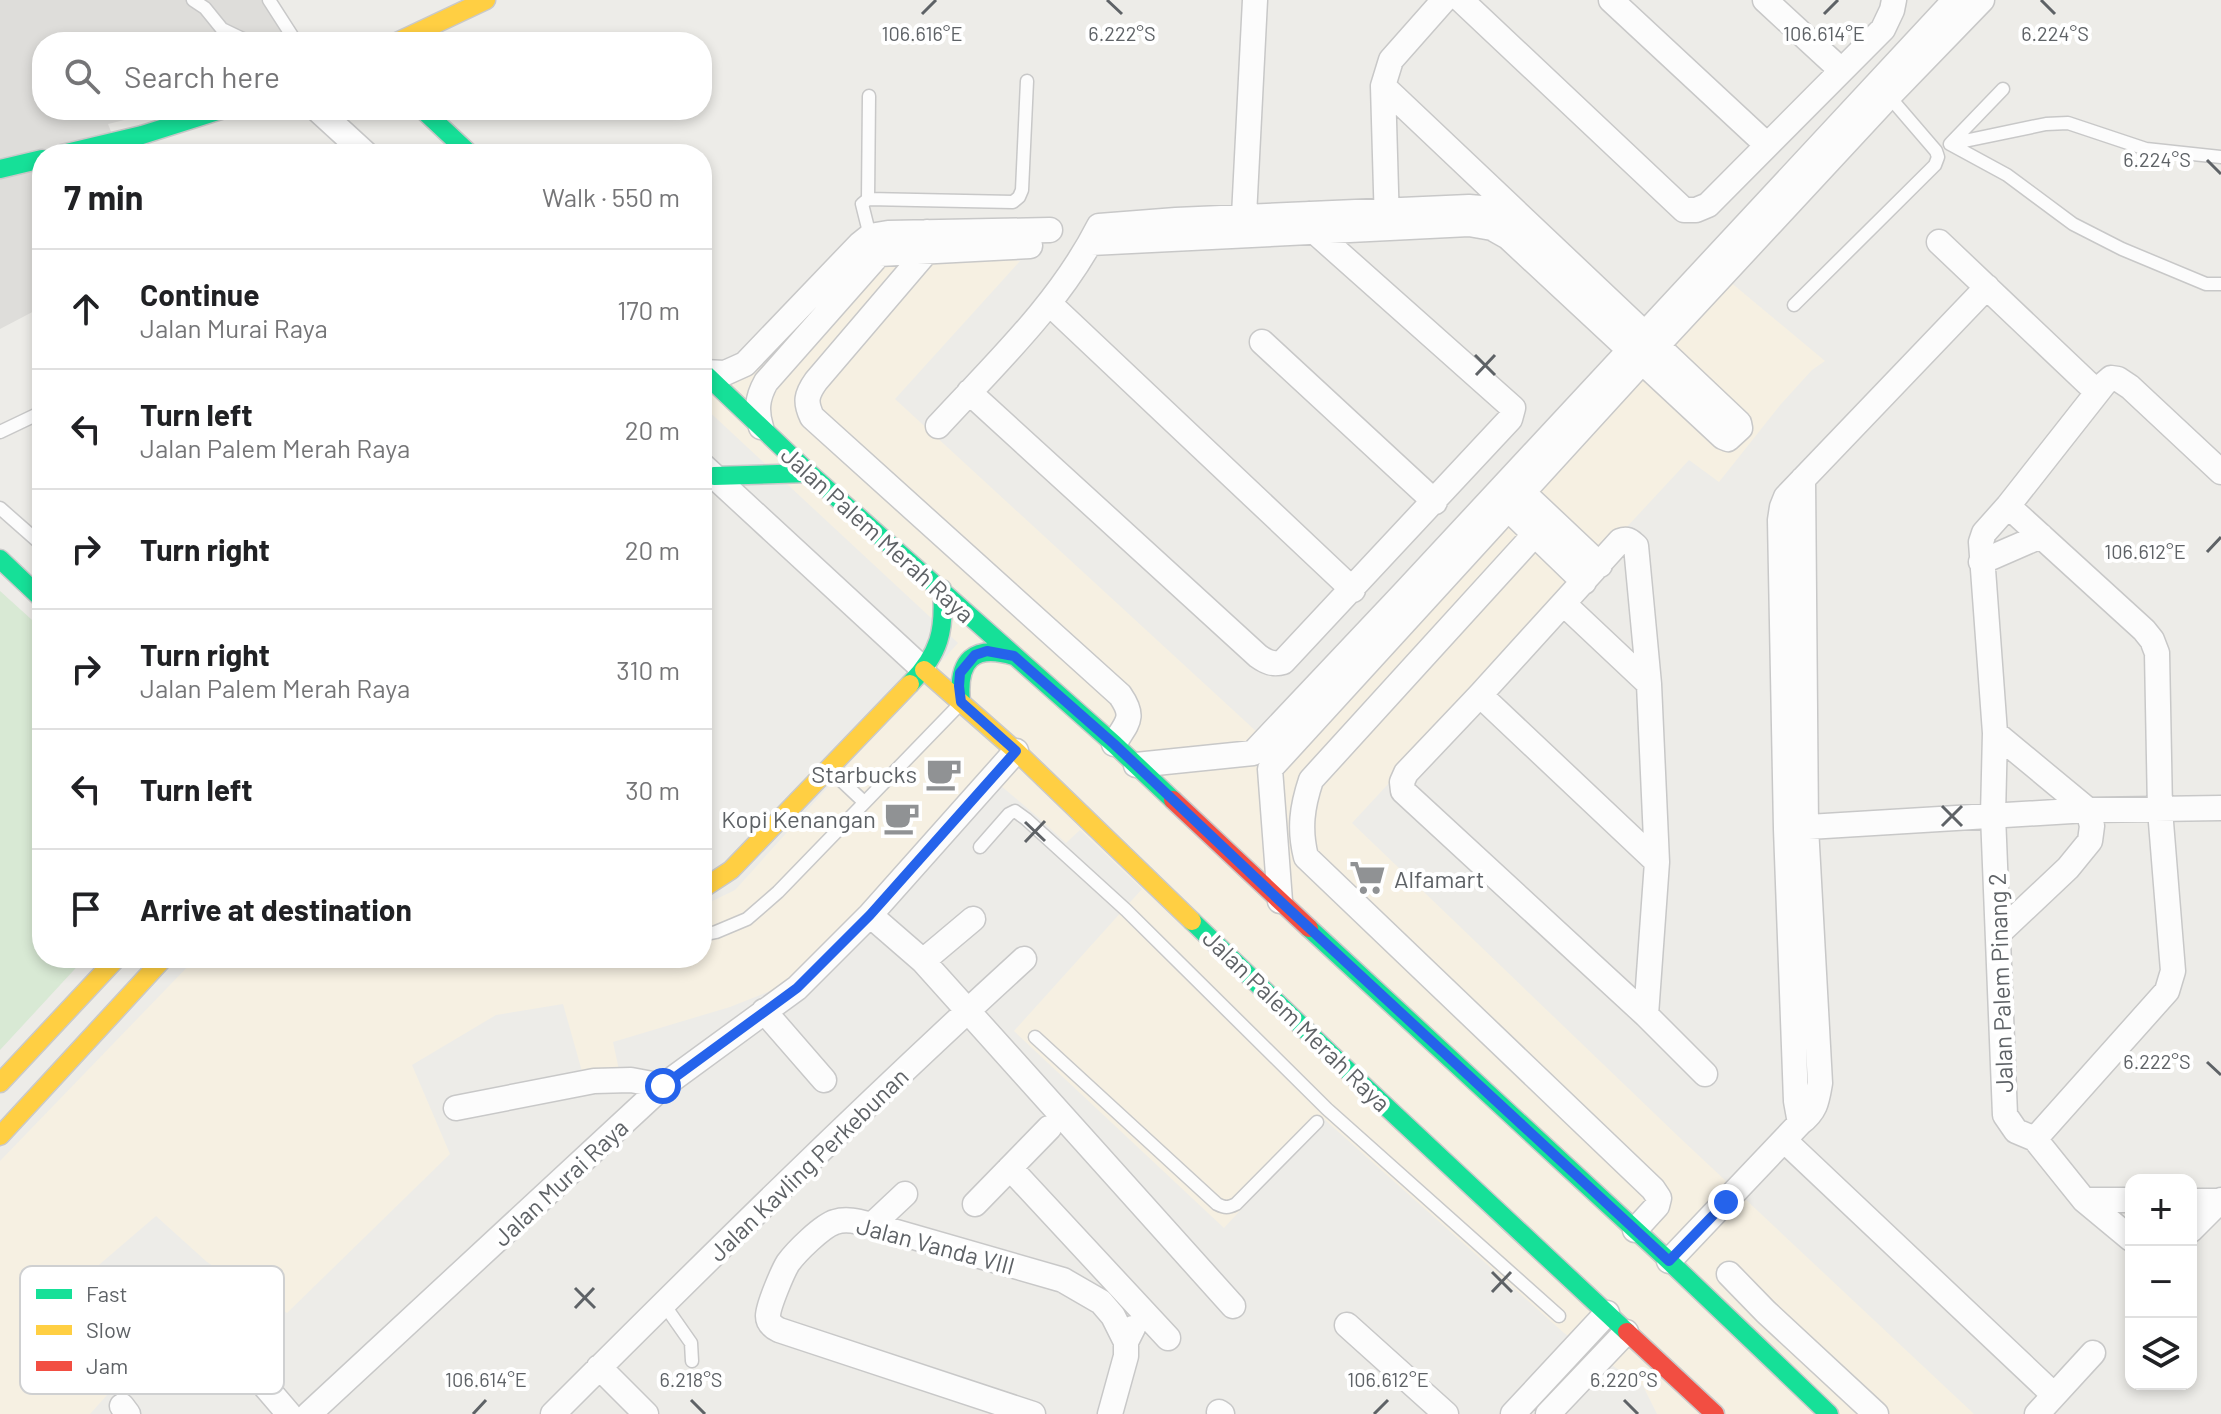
<!DOCTYPE html>
<html lang="en">
<head>
<meta charset="utf-8">
<style>
  :root { --surface:#fff; --page:#f6f6f6; --text:#202124; --muted:#757577; --line:#e0e0e0 }
  body { margin:0; font-family:Barlow,sans-serif; background:var(--page); color:var(--text) }
  .controls { position:absolute; right:24px; bottom:24px; display:grid; overflow:hidden; border-radius:16px; box-shadow:0 4px 12px #0003 }
  .controls button { width:72px; height:72px; display:grid; place-items:center; padding:0; border:0; border-bottom:2px solid var(--line); background:var(--surface); color:var(--text); font:40px sans-serif }
  .stop { position:absolute; width:24px; height:24px; margin:-18px; border:6px solid #2563eb; border-radius:50%; background:#fff }
  .stop.end { background:#2563eb; border-color:#fff; box-shadow:0 2px 8px #0008 }
  .list { margin:0; padding:0; list-style:none }
  h2 { display:flex; justify-content:space-between; align-items:center; height:104px; margin:0; padding:0 32px; font-size:34px }
  h2 small { font-size:26px; font-weight:400; color:var(--muted) }
  .list li { display:grid; grid-template-columns:52px 1fr auto; gap:24px; align-items:center; box-sizing:border-box; height:120px; padding:0 32px; border-top:2px solid var(--line) }
  .list b { display:block; font-size:30px; white-space:nowrap }
  .list p { margin:0; font-size:26px; white-space:nowrap; color:var(--muted) }
  .list em { font-size:26px; font-style:normal; color:var(--muted) }
  .icon { flex:none; width:44px; height:44px; fill:none; stroke:currentColor; stroke-width:2; stroke-linecap:round; stroke-linejoin:round }
  .map { position:relative; flex:none; width:2221px; height:1414px; overflow:hidden }
  .search { position:absolute; background:var(--surface); box-shadow:0 4px 12px #0003; left:32px; top:32px; width:680px; height:88px; display:flex; align-items:center; gap:20px; box-sizing:border-box; padding:0 28px; border-radius:32px; color:var(--muted); font-size:30px }
  .panel { position:absolute; background:var(--surface); box-shadow:0 4px 12px #0003; left:32px; top:144px; width:680px; height:824px; border-radius:32px }
  .map>svg:first-child { display:block }
  .commercial { fill:#f6f0e2 }
  .industrial { fill:#deddda }
  .green { fill:#d8e9d4 }
  .lines { fill:none; stroke-linecap:round; stroke-linejoin:round }
  .lane-casing { stroke:#c8c8c8; stroke-width:15 }
  .street-casing { stroke:#c8c8c8; stroke-width:27 }
  .fast-casing { stroke:#c9c9c9; stroke-width:21 }
  .slow-casing { stroke:#c9c9c9; stroke-width:21 }
  .jam-casing { stroke:#c9c9c9; stroke-width:21 }
  .lane { stroke:#fcfcfc; stroke-width:12 }
  .street { stroke:#fcfcfc; stroke-width:24 }
  .fast { stroke:#16e098; stroke-width:18 }
  .slow { stroke:#ffcf43; stroke-width:18 }
  .jam { stroke:#f24e42; stroke-width:18 }
  .route { stroke:#2563eb; stroke-width:10 }
  .ticks { fill:none; stroke:#5e6266; stroke-width:3 }
  .labels { text-anchor:middle; dominant-baseline:central; stroke-width:8; stroke-linejoin:round; paint-order:stroke }
  .street-label { font-size:24px; fill:#5e6266; stroke:#fff }
  .poi-label { font-size:24px; fill:#5e6266; stroke:#fff; text-anchor:end }
  .key { fill:#fff; stroke:#cfd0d1; stroke-width:2 }
  .key-label { font-size:22px; fill:#5e6266 }
  .ticks-label { font-size:20px; text-anchor:middle; fill:#5e6266; stroke:#fff; stroke-width:8; stroke-linejoin:round; paint-order:stroke }
</style>
</head>
<body>
<div class="map">
<svg width="2221" height="1414" viewBox="0 0 2221 1414">
  <rect width="100%" height="100%" fill="#edece8"/>
  <!-- commercial -->
  <path class="commercial" d="M851,239L1020,261L895,399L1258,733L1699,256L1825,361L1812,370L1781,404L1719,482L1689,460L1352,823L1679,1137L1974,1414H1657L1643,1386L1564,1333L1324,1119L1224,1228L1014,1031L1142,889L1080,830L1066,843L1040,819L987,774L861,908L780,987L730,1007L613,1042L619,1070L583,1075L563,1004L496,1015L412,1065L450,1154L287,1313L207,1262L156,1216L65,1294L134,1365L90,1414H0V1161L196,958H702V906L735,890L958,643L702,405Z"/>
  <!-- industrial -->
  <path class="industrial" d="M0,0H269L305,42H42V110H165L108,124L120,154H42V307L0,329Z"/>
  <!-- green -->
  <path class="green" d="M0,591L42,629V958H85L0,1050Z"/>
  <g class="lines">
    <defs>
      <path id="lane" d="M193,0L205,8L222,29L249,42
        M269,0L296,42
        M1951,143L2003,89
        M1950,144L2007,175L2073,224L2122,249L2206,284H2221
        M1950,144L2046,124L2068,123L2146,149L2221,157
        M868,199L869,96
        M870,236L862,204L868,199L1013,202L1019,197L1022,190L1027,81
        M1794,305L1935,165L1938,157L1936,151L1887,94
        M0,432L42,412
        M0,508L42,545
        M829,769L864,802
        M980,847L1009,814L1015,811L1026,819L1126,910L1327,1109L1559,1316
        M702,935L716,932L747,919L778,892L961,703
        M1035,1037L1217,1204C1225,1208 1228,1208 1236,1204L1317,1122
        M663,1303L691,1343L692,1361"/>
      <path id="street" d="M1461,0L1684,210H1696L1708,205L1883,29L1892,10L1894,0
        M1611,0L1767,145
        M1765,0L1841,70
        M318,110L366,154
        M1244,216L1255,0
        M1387,225L1383,86L1391,60L1444,0
        M927,232V251L816,381C806,395 805,402 812,417L1120,695C1136,718 1127,722 1114,744
        M1939,242L2097,392
        M1091,243L1469,224L1492,228L1508,237L1723,437L1728,439L1740,428L1739,423L1383,86
        M1050,304L1353,590
        M1262,342L1435,502
        M703,372L725,373L745,364L860,244L870,236L888,233L1050,230
        M969,392L1258,656C1266,662 1273,665 1283,662L1510,419L1513,408L1314,231L1309,214
        M938,426C996,363 1060,303 1099,226L1176,220L1469,207L1493,209L1516,217
        M761,427C756,411 757,398 766,382L879,254L1030,246
        M702,465L924,670
        M1511,481L1600,565
        M1497,498L1584,582
        M2008,506L2144,630L2152,640L2157,653L2160,810L2173,971L2167,991L2035,1139
        M1535,534L1311,780C1302,807 1299,829 1306,857L1653,1189L1659,1198L1657,1206L1635,1230
        M1981,562L2041,536
        M1564,604L1649,684
        M1480,695L1657,862
        M1995,733L2088,810L2092,826L2090,841L2068,868L1998,934
        M1136,765L1253,753L1403,594L1955,0
        M1792,828L2088,810L2221,808
        M1280,901L1270,769L1643,361L1889,96L1982,0
        M870,915L923,961L1233,1306
        M923,961L973,919
        M764,1011L824,1080
        M1646,1015L1657,862L1649,684L1636,546C1630,541 1628,538 1620,541L1480,695L1406,773L1402,782L1403,791L1646,1015L1705,1074
        M456,1108L594,1081L631,1080L663,1086
        M1800,1123L1796,1101L1786,829L1780,520L1782,507L1786,497L1987,287
        M1784,1140L2054,1395
        M1010,1168L1168,1338
        M2084,1200H2131
        M2191,1201H2220
        M975,1204L1049,1128
        M872,1225L905,1194
        M2191,1230L2221,1200
        M2131,1239L2084,1200L2035,1139L2016,1131L2005,1115L1993,815L1995,733L1981,542L1984,533L2008,506L2104,384L2111,378L2118,379L2130,387L2221,472
        M1669,1261L1800,1123C1816,1111 1817,1101 1820,1083L1806,827L1803,479
        M1729,1274L1766,1312L1876,1414
        M154,1287L235,1351L289,1414
        M1347,1325L1446,1414
        M599,1367L646,1414
        M122,1406L128,1414
        M1219,1412L1222,1414
        M309,1414L663,1086L797,988L870,915L1016,751
        M553,1414C707,1260 863,1106 1024,959
        M1033,1414L779,1330C773,1327 768,1323 768,1316C768,1306 783,1271 788,1263C796,1252 822,1226 835,1222C847,1218 860,1222 872,1225L1063,1280L1101,1302L1113,1316L1126,1342
        M1110,1414L1126,1356V1342L1133,1328
        M1513,1414L1607,1313
        M1548,1414L1626,1332
        M2037,1414L2093,1353"/>
      <path id="fast" d="M423,110L470,154
        M62,154L142,135L221,110
        M0,169L42,159
        M702,371L809,473L1114,744L1173,800
        M714,476L809,473
        M0,559L42,599
        M910,684C940,653 945,631 942,589
        M961,702C957,660 973,644 1014,656
        M1192,921L1363,1085L1627,1332
        M1309,928L1669,1261L1829,1414"/>
      <path id="slow" d="M397,42L486,0
        M924,670L1016,751L1192,921
        M702,889L731,870L910,684
        M0,1083L117,958
        M0,1136L164,958"/>
      <path id="jam" d="M1173,800L1309,928
        M1627,1332L1715,1414"/>
    </defs>
    <!-- lane casing -->
    <use href="#lane" class="lane-casing"/>
    <!-- street casing -->
    <use href="#street" class="street-casing"/>
    <!-- fast casing -->
    <use href="#fast" class="fast-casing"/>
    <!-- slow casing -->
    <use href="#slow" class="slow-casing"/>
    <!-- jam casing -->
    <use href="#jam" class="jam-casing"/>
    <!-- lane -->
    <use href="#lane" class="lane"/>
    <!-- street -->
    <use href="#street" class="street"/>
    <!-- fast -->
    <use href="#fast" class="fast"/>
    <!-- slow -->
    <use href="#slow" class="slow"/>
    <!-- jam -->
    <use href="#jam" class="jam"/>
  </g>
  <g class="lines">
    <!-- route -->
    <path class="route" d="M663,1086L797,988L870,915L1016,751L961,702L959,686L960,673L975,655L987,651L1014,656L1114,744L1280,901L1669,1261L1726,1202"/>
  </g>
  <!-- ticks -->
  <path class="ticks" d="M1107,0L1122,14M2041,0L2055,14M922,14L936,0M1824,14L1838,0M2207,160L2221,174M1475,355L1495,375M1476,375L1495,355M2207,552L2221,537M1942,806L1962,826M1025,822L1045,841M1942,826L1962,806M1025,842L1045,821M2207,1062L2221,1075M1492,1272L1512,1292M575,1288L595,1308M1492,1292L1511,1272M575,1308L594,1288M691,1400L705,1414M1624,1400L1638,1414M473,1414L486,1400M1374,1414L1388,1400"/>
  <!-- icons -->
  <defs>
    <symbol id="cafe-bare" viewBox="-9 -9 18 18"><path d="M-5.5-4.5H6V0H3Q3 3.5 0 3.5H-2.5Q-5.5 3.5-5.5 0ZM3-3.2v2h1.7v-2ZM-6 4.5H4V6H-6Z" fill="#909294" stroke="#fff" stroke-width="2.5" paint-order="stroke"/></symbol>
    <symbol id="supermarket-bare" viewBox="-9 -9 18 18"><path d="M-6-5.5h2.5l.6 2H6L4.5 2H-2.5L-4.4-4H-6ZM-1.5 3.2a1.3 1.3 0 1 0 .1 0ZM3 3.2a1.3 1.3 0 1 0 .1 0Z" fill="#909294" stroke="#fff" stroke-width="2.5" paint-order="stroke"/></symbol>
  </defs>
  <g fill-rule="evenodd">
    <use href="#cafe-bare" x="918" y="748" width="51" height="51"/>
    <use href="#cafe-bare" x="876" y="792" width="51" height="51"/>
    <use href="#supermarket-bare" x="1342" y="852" width="51" height="51"/>
  </g>
  <g class="labels">
    <!-- street labels -->
    <g class="street-label">
      <text transform="translate(878 534) rotate(42)">Jalan Palem Merah Raya</text>
      <text transform="translate(2000 983) rotate(-92)">Jalan Palem Pinang 2</text>
      <text transform="translate(1297 1020) rotate(44)">Jalan Palem Merah Raya</text>
      <text transform="translate(808 1164) rotate(-44)">Jalan Kavling Perkebunan</text>
      <text transform="translate(560 1182) rotate(-43)">Jalan Murai Raya</text>
      <text transform="translate(936 1245) rotate(15)">Jalan Vanda VIII</text>
    </g>
    <!-- poi labels -->
    <g class="poi-label">
      <text x="917" y="773">Starbucks</text>
      <text x="876" y="818">Kopi Kenangan</text>
      <text x="1394" y="878" text-anchor="start">Alfamart</text>
    </g>
  </g>
  <!-- legend -->
  <rect x="20" y="1266" width="264" height="128" rx="12" class="key"/>
  <rect x="36" y="1289" width="36" height="10" fill="#16e098"/>
  <rect x="36" y="1325" width="36" height="10" fill="#ffcf43"/>
  <rect x="36" y="1361" width="36" height="10" fill="#f24e42"/>
  <g class="key-label">
    <text x="86" y="1302">Fast</text>
    <text x="86" y="1338">Slow</text>
    <text x="86" y="1374">Jam</text>
  </g>
  <g class="ticks-label">
    <text x="1122" y="41">6.222°S</text>
    <text x="2055" y="41">6.224°S</text>
    <text x="922" y="41">106.616°E</text>
    <text x="1824" y="41">106.614°E</text>
    <text x="2157" y="167">6.224°S</text>
    <text x="2145" y="559">106.612°E</text>
    <text x="2157" y="1069">6.222°S</text>
    <text x="486" y="1387">106.614°E</text>
    <text x="1388" y="1387">106.612°E</text>
    <text x="691" y="1387">6.218°S</text>
    <text x="1624" y="1387">6.220°S</text>
  </g>
</svg>
<div class="controls">
<button>+</button>
<button>−</button>
<button><svg class="icon" aria-label="layers" viewBox="0 0 24 24"><path d="M12 4l9 5-9 5-9-5zM3 14l9 5 9-5"/></svg></button>
</div>
<div class="stop" style="left:663px;top:1086px"></div>
<div class="stop end" style="left:1726px;top:1202px"></div>
<div class="search"><svg class="icon" aria-label="search" viewBox="0 0 24 24"><circle cx="10" cy="10" r="6"/><path d="M15 15l6 6"/></svg>Search here</div>
<section class="panel">
<h2>7 min<small>Walk · 550 m</small></h2>
<ul class="list">
<li><svg class="icon" aria-label="ahead" viewBox="0 0 24 24"><path d="M12 20V5M6 11l6-6 6 6"/></svg><div><b>Continue</b><p>Jalan Murai Raya</p></div><em>170 m</em></li>
<li><svg class="icon" aria-label="left" viewBox="0 0 24 24"><path d="M17 20v-9H6M10 6l-5 5 5 5"/></svg><div><b>Turn left</b><p>Jalan Palem Merah Raya</p></div><em>20 m</em></li>
<li><svg class="icon" aria-label="right" viewBox="0 0 24 24"><path d="M7 20v-9h11M14 6l5 5-5 5"/></svg><div><b>Turn right</b></div><em>20 m</em></li>
<li><svg class="icon" aria-label="right" viewBox="0 0 24 24"><path d="M7 20v-9h11M14 6l5 5-5 5"/></svg><div><b>Turn right</b><p>Jalan Palem Merah Raya</p></div><em>310 m</em></li>
<li><svg class="icon" aria-label="left" viewBox="0 0 24 24"><path d="M17 20v-9H6M10 6l-5 5 5 5"/></svg><div><b>Turn left</b></div><em>30 m</em></li>
<li><svg class="icon" aria-label="arrive" viewBox="0 0 24 24"><path d="M6 21V4h12l-3 4 3 4H6"/></svg><div><b>Arrive at destination</b></div></li>
</ul>
</section>
</div>
</body>
</html>
